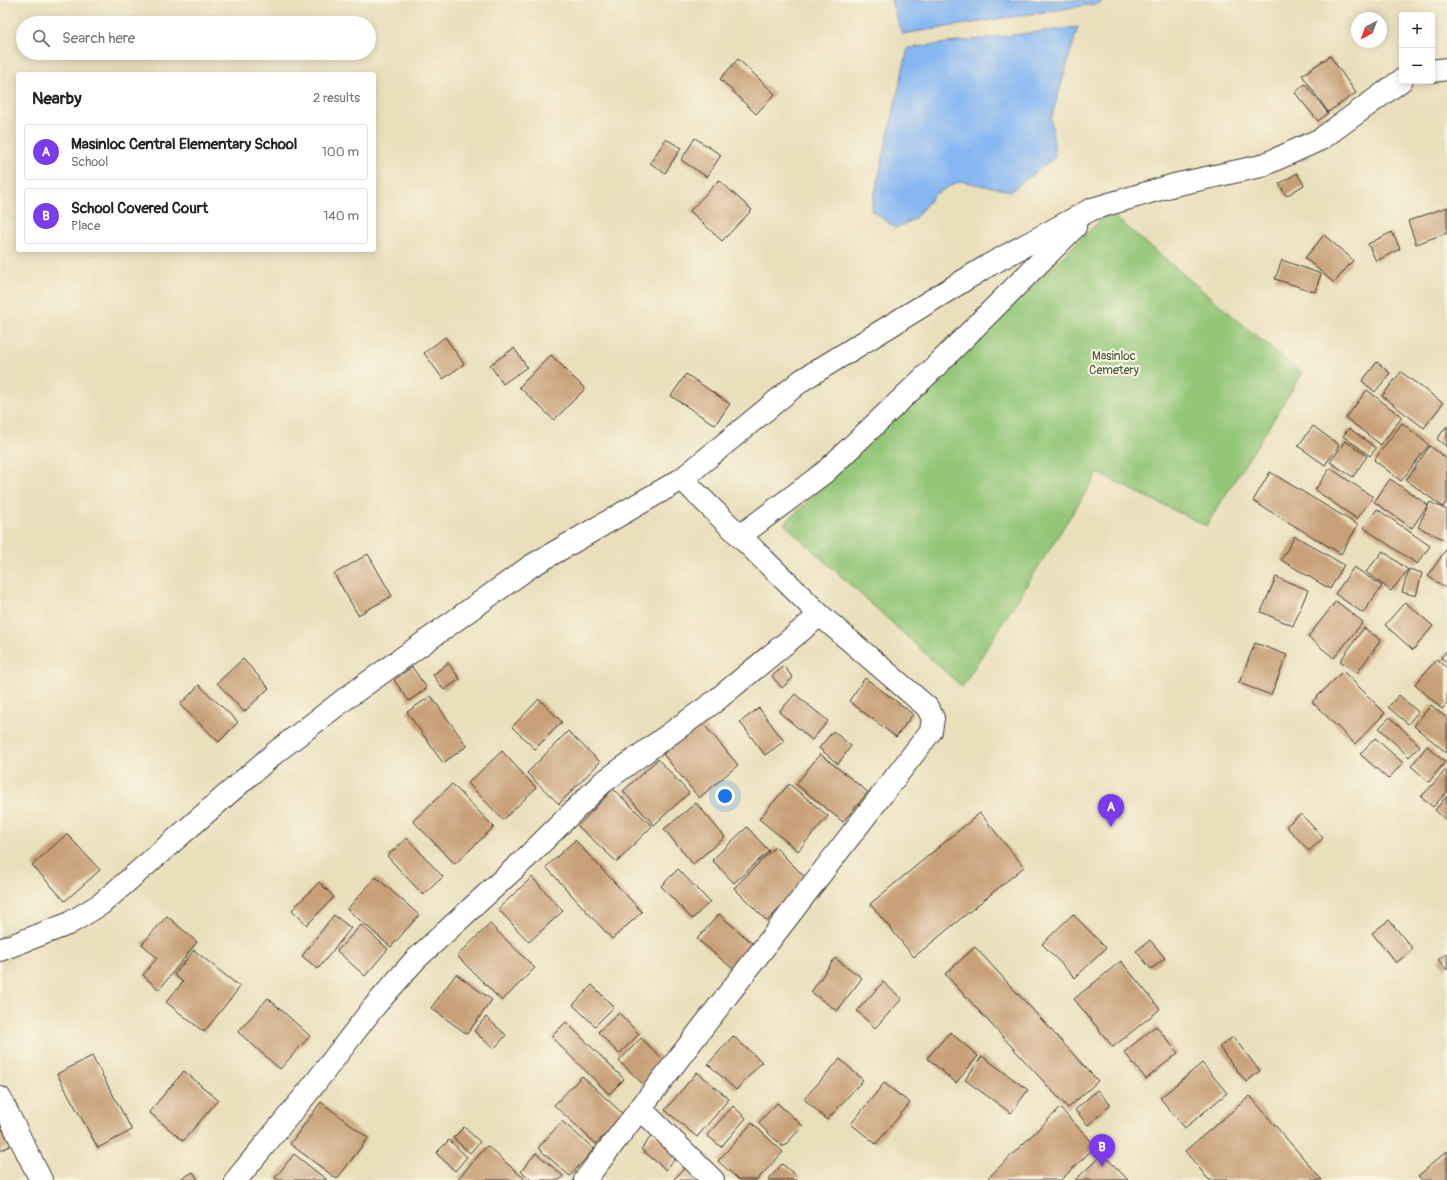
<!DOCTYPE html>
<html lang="en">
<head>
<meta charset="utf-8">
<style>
  :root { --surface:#fff; --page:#f2f2f2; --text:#222; --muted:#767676; --line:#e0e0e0; --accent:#7c3aed }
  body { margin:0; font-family:Pangolin,sans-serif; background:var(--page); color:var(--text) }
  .controls { position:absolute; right:12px; top:12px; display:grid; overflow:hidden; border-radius:4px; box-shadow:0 2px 10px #0003 }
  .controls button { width:36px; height:36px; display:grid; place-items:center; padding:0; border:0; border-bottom:1px solid var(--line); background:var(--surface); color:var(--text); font:20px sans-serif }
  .compass { position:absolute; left:1351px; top:12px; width:36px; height:36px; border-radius:50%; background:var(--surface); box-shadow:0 2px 10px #0003; rotate:221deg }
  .you { position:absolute; left:725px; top:796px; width:14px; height:14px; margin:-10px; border:3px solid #fff; border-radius:50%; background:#1a73e8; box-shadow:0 0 0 6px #1a73e833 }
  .badge { display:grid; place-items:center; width:26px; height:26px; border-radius:50%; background:var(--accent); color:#fff; font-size:13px; font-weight:700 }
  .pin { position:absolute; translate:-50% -33px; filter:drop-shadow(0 1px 2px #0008) }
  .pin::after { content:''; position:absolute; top:21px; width:14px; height:12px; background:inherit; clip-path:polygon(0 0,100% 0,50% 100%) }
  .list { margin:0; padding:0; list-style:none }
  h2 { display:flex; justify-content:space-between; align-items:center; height:52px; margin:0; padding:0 16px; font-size:17px }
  h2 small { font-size:13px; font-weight:400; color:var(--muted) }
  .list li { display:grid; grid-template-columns:26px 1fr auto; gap:12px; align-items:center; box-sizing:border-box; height:56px; margin:0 8px 8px; padding:0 8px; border:1px solid var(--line); border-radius:4px }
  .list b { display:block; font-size:15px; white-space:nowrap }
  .list p { margin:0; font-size:13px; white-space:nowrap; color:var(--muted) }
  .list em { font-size:13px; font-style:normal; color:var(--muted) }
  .icon { flex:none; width:22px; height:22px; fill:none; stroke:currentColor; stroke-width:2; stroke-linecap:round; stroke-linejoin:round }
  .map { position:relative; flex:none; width:1447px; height:1180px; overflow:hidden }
  .search { position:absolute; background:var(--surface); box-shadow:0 2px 10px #0003; left:16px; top:16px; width:360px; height:44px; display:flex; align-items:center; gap:10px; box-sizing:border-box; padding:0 14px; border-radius:22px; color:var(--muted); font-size:15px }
  .panel { position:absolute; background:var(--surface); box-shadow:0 2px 10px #0003; left:16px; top:72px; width:360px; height:180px; border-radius:4px }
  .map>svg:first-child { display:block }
  .green { fill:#93c677; stroke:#58714a }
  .water { fill:#86b7f2; stroke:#516a87 }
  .building { fill:#c8a078 }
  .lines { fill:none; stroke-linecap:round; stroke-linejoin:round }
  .minor-casing { stroke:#3b3934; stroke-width:24 }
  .minor { stroke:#fff; stroke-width:22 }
  .labels { text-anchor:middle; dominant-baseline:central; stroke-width:4; stroke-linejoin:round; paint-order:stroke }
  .park-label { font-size:12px; fill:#46583c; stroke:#fcf5e5 }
</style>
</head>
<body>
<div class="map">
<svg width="1447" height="1180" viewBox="0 0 1447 1180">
  <rect width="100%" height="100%" fill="#fcf5e5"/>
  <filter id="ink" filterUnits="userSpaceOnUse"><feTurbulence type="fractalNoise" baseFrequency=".025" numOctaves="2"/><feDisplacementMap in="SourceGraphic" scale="8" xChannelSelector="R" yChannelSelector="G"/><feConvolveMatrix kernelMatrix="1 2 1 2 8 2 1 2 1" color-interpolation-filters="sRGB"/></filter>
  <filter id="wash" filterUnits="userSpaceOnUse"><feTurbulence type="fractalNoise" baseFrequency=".012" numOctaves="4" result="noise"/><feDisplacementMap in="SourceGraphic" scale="16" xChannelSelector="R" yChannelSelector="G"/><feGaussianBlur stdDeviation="0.9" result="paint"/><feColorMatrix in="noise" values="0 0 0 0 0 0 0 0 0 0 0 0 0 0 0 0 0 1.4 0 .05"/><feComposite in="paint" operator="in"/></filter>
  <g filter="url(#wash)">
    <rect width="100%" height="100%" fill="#e9dfbb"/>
    <!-- green -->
    <path class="green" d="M1109,212L1302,374L1206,526L1098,473L962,687L784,524Z"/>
    <!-- water -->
    <path class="water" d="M891,0H1102L1101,3L902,34Z
      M1078,27L1051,119L1055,157L1011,191L960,181L935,194L914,219L896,228L871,210L908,48Z"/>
    <g id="blocks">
      <!-- building -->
      <path class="building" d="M1330,56L1356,93L1328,112L1302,75Z
        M738,59L775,94L756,114L720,79Z
        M1305,84L1328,113L1318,121L1295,93Z
        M695,138L721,155L707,177L681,160Z
        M666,139L681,148L665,173L650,163Z
        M1297,173L1304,185L1286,196L1279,184Z
        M719,180L752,210L722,241L690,211Z
        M1447,207V233L1416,244L1408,221Z
        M1392,232L1400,249L1376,261L1368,244Z
        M1324,235L1353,260L1334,283L1305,258Z
        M1282,260L1321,274L1315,292L1275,279Z
        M445,337L464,364L443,379L424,353Z
        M514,348L527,367L503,384L490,365Z
        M551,355L585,389L554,420L519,387Z
        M1377,362L1390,373L1375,392L1362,381Z
        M1401,372L1443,403L1424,428L1382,396Z
        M686,374L730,404L715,425L671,396Z
        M1367,390L1402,417L1381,445L1346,418Z
        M1402,423L1429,445L1401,481L1374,460Z
        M1313,426L1339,445L1325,465L1298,446Z
        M1447,426V447L1437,439Z
        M1349,428L1376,448L1370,456L1343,436Z
        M1345,441L1367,456L1353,477L1330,462Z
        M1430,446L1447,459V501L1443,507L1406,480Z
        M1330,468L1373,497L1357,519L1315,490Z
        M1270,472L1358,525L1341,554L1253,501Z
        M1390,479L1428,505L1412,528L1374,502Z
        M1430,502L1447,510V541L1418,527Z
        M1377,509L1430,546L1417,564L1364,528Z
        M1295,536L1344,565L1330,589L1281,560Z
        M1447,548V589L1428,576Z
        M1383,551L1408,570L1391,591L1366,572Z
        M368,554L392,596L358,615L334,574Z
        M1354,567L1382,586L1363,613L1335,594Z
        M1409,569L1422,573L1416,596L1402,592Z
        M1276,577L1308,590L1293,626L1261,612Z
        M1336,601L1363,622L1334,658L1308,637Z
        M1405,602L1433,626L1413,650L1385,625Z
        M1364,628L1381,640L1357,673L1340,661Z
        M1255,643L1287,655L1271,695L1239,683Z
        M1447,650V662L1441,658Z
        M243,659L269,688L244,712L217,683Z
        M1437,659L1447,668V704L1442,709L1415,684Z
        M448,663L460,679L444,690L433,675Z
        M784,666L793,678L782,688L772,676Z
        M412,667L427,688L409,701L394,680Z
        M1343,671L1385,713L1355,744L1312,702Z
        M865,678L913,714L896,737L849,701Z
        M199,685L238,722L219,742L180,705Z
        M795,694L828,721L812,740L779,712Z
        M1399,695L1418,712L1408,724L1388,707Z
        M431,696L467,746L443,763L407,712Z
        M539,699L562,722L535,749L512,727Z
        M1431,705L1447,718V753L1414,726Z
        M759,708L784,741L765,755L740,722Z
        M1390,717L1420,746L1409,757L1379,728Z
        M702,722L738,765L699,798L663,754Z
        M568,731L600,762L559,804L527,773Z
        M833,731L851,746L838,764L819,748Z
        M1375,738L1403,763L1388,779L1360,754Z
        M1427,746L1445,762L1429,782L1411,766Z
        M502,751L536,788L503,820L468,783Z
        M820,754L868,792L843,822L796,784Z
        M658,759L689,793L654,825L623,791Z
        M1445,771L1447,772V792L1433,807L1421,797Z
        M452,784L494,827L455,864L413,821Z
        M789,784L828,816L798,851L759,819Z
        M613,789L652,826L617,862L578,826Z
        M1447,796V821L1435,810Z
        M696,803L725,837L693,864L664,829Z
        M980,813L1024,867L914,957L870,904Z
        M1301,814L1323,838L1309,851L1286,826Z
        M747,827L769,851L734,883L712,860Z
        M67,834L100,870L65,901L32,865Z
        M407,838L443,877L423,895L387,856Z
        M575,840L642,912L612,939L546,867Z
        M775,847L808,880L767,921L734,888Z
        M678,869L710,902L692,919L661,886Z
        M376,877L419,915L391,947L347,909Z
        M532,877L563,911L529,942L498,909Z
        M319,882L334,897L307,925L292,910Z
        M719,914L759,949L738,973L697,939Z
        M1073,914L1106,948L1075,978L1042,944Z
        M334,915L351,928L318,969L302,956Z
        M167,916L197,942L159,990L143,975L157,958L142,944Z
        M1389,920L1413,949L1396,963L1372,933Z
        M490,924L535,968L502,1001L457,956Z
        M361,925L388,949L365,976L337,951Z
        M1150,940L1165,958L1151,969L1136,951Z
        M975,947L1098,1081L1068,1108L945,974Z
        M194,950L240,987L204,1032L166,1002L183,982L174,975Z
        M1447,953V970L1438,960Z
        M835,958L862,978L837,1011L811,992Z
        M1121,961L1160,1009L1113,1047L1074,999Z
        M456,974L492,1000L467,1034L431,1008Z
        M883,982L902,999L875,1028L857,1011Z
        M592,985L614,1007L595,1026L573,1005Z
        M268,998L310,1036L280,1069L238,1032Z
        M619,1013L639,1034L619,1054L598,1032Z
        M486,1017L506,1035L494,1049L474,1031Z
        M566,1022L624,1079L609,1094L551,1037Z
        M1156,1026L1178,1053L1146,1079L1124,1052Z
        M950,1032L978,1056L956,1083L927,1058Z
        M733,1036L762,1062L736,1090L708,1064Z
        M1233,1037L1260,1071L1246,1082L1219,1047Z
        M641,1038L666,1062L644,1085L619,1061Z
        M92,1056L132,1130L98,1148L57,1074Z
        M982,1056L1028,1090L1011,1113L965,1080Z
        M840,1059L863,1080L827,1120L804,1099Z
        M1202,1063L1227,1093L1185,1128L1160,1098Z
        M184,1071L218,1100L183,1141L149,1112Z
        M697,1072L729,1099L697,1137L665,1110Z
        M582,1076L624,1115L596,1144L554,1105Z
        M884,1083L910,1103L876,1144L851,1124Z
        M1097,1090L1111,1105L1088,1125L1075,1110Z
        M1250,1096L1322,1180H1209L1185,1151Z
        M321,1102L368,1138L337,1179L290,1144Z
        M777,1103L803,1126L783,1147L758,1123Z
        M733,1106L746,1118L721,1147L707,1135Z
        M1060,1108L1096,1146L1061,1180H986Z
        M562,1121L594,1149L570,1176L538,1148Z
        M752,1123L783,1152L757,1180H739L718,1161Z
        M0,1125L11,1145L0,1151Z
        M464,1127L480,1142L470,1153L453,1138Z
        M654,1133L679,1154L666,1170L641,1149Z
        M449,1140L467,1157L455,1171L436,1153Z
        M487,1146L526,1180H457Z
        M1447,1151V1180H1422L1418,1176Z
        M536,1153L563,1176L560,1180H531L521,1171Z
        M294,1154L327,1180H278L275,1178Z
        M1103,1154L1128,1180H1075Z
        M689,1164L705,1180H673Z
        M782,1164L798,1177L795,1180H768Z
        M193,1172L198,1180H179Z"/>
    </g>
  </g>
  <g filter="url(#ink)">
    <use href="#blocks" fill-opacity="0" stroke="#3b3934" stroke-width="1"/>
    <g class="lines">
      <defs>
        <path id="minor" d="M1432,71L1447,69
          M740,536L825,472L931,371L1075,227
          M0,950L68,924L101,904L276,752L345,699L531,566L682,479L802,380L989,265L1092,209L1174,185L1261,166L1321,139L1402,80
          M0,1098L41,1180
          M641,1109L713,1180
          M236,1180L309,1091L373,1008L415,960L526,858L602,783L714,702L820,615
          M585,1180L931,731L933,718L927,707L820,615L682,479"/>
      </defs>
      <!-- minor casing -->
      <use href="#minor" class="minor-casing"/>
      <!-- minor -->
      <use href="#minor" class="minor"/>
    </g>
  </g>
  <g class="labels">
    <!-- park labels -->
    <g class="park-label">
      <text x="1114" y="356">Masinloc<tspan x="1114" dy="14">Cemetery</tspan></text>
    </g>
  </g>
</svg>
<div class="controls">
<button>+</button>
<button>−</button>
</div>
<svg class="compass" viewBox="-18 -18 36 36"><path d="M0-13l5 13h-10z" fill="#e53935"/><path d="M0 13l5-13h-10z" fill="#767676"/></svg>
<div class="you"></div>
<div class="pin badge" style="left:1111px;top:827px">A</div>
<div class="pin badge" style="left:1102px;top:1167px">B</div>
<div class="search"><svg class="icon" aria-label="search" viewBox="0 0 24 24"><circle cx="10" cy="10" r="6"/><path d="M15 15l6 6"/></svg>Search here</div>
<section class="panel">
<h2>Nearby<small>2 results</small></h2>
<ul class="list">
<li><span class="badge">A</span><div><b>Masinloc Central Elementary School</b><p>School</p></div><em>100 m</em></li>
<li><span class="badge">B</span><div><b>School Covered Court</b><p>Place</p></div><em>140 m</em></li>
</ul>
</section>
</div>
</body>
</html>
